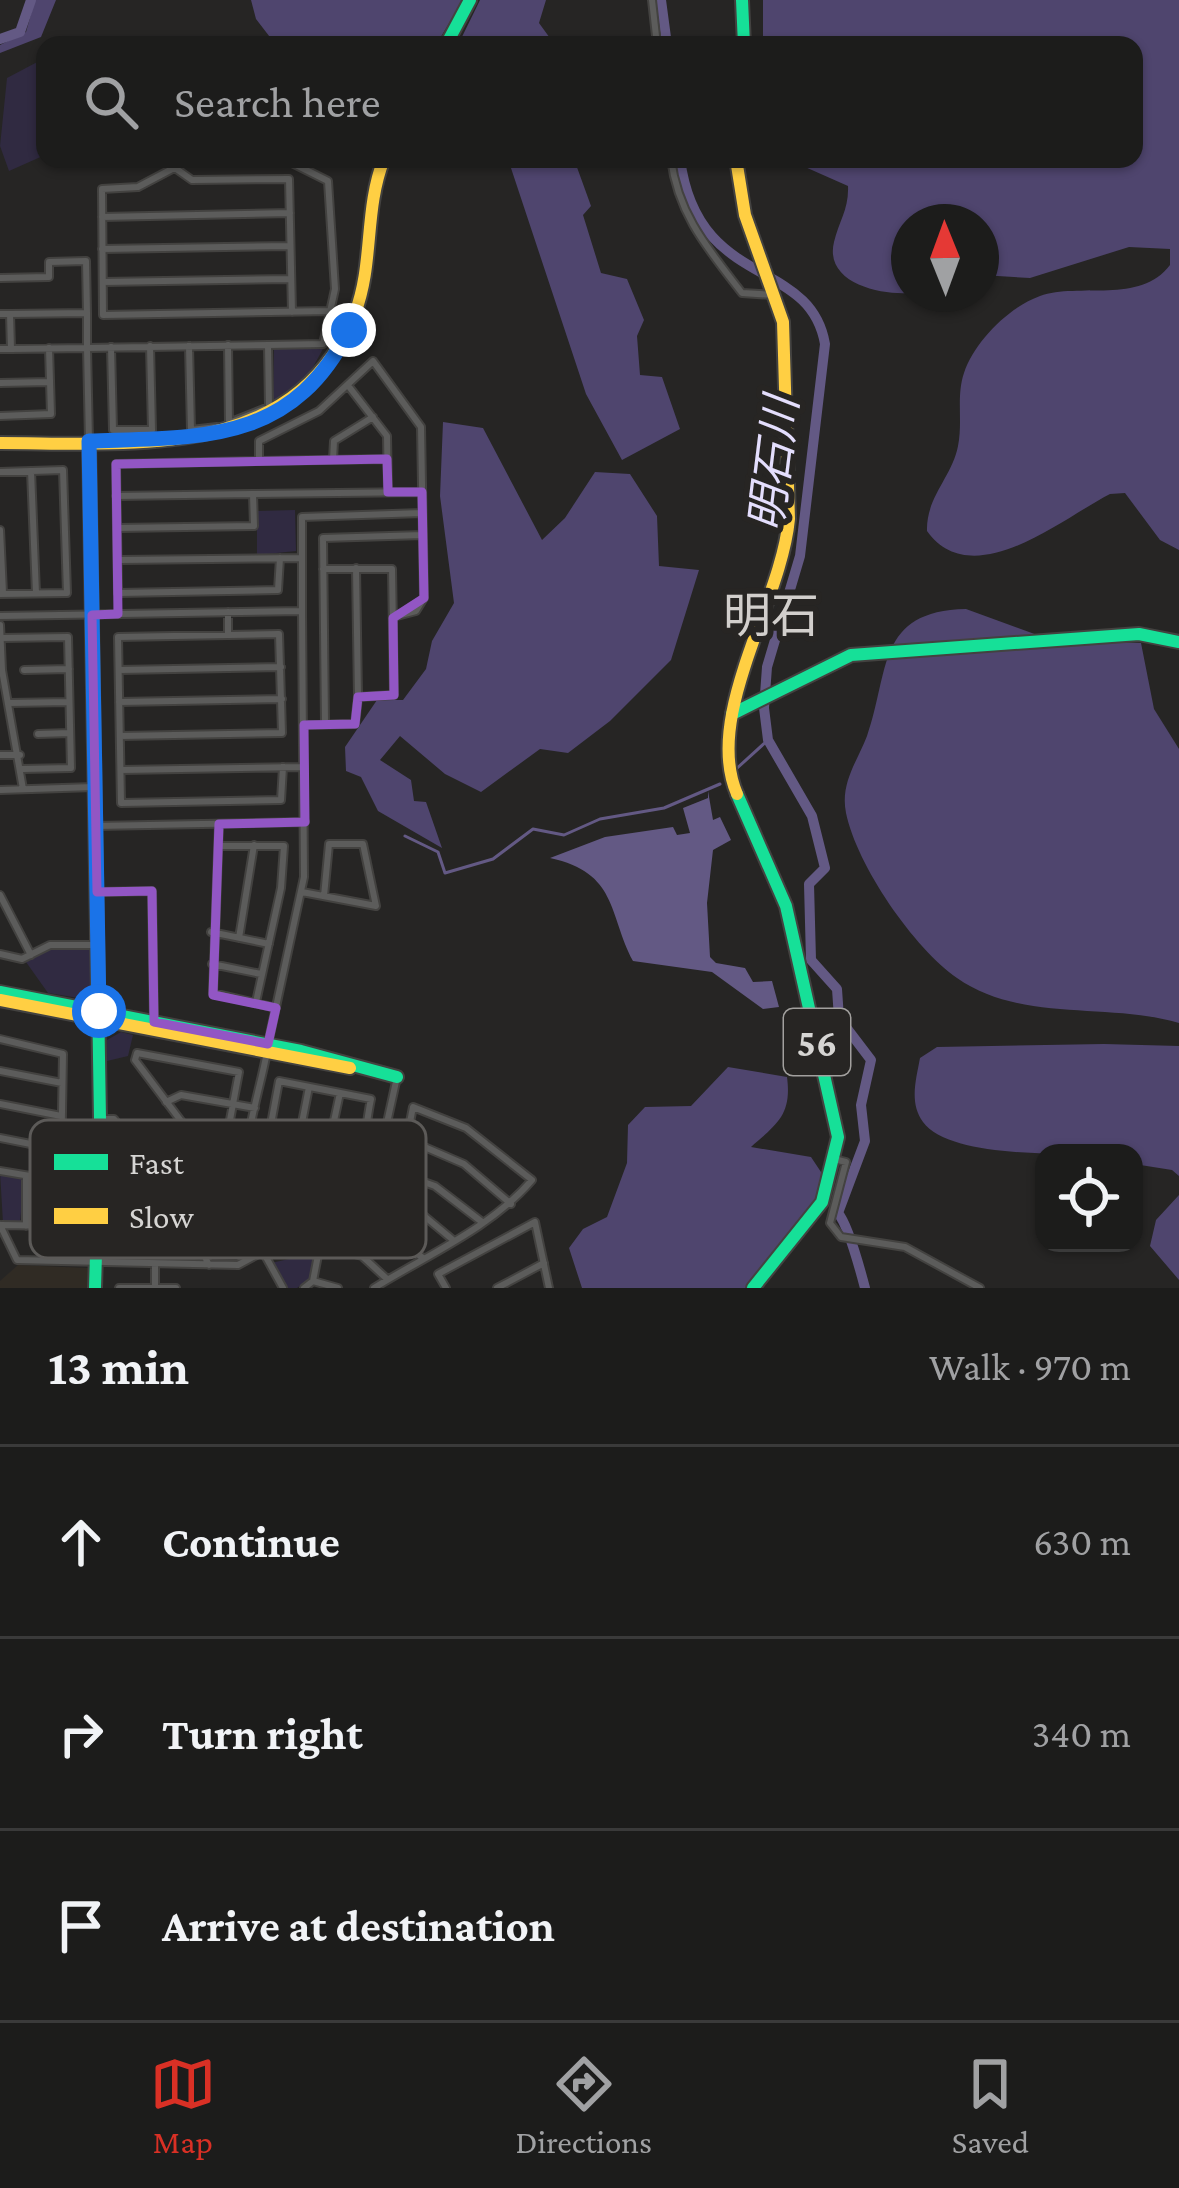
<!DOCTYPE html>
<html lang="en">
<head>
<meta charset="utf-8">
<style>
  :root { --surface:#1c1c1b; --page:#252524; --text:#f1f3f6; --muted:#a0a1a3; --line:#3a3a3a; --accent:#d93025 }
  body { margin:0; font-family:"Crimson Pro","Noto Sans JP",serif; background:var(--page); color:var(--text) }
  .controls { position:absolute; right:36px; bottom:36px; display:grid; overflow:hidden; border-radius:24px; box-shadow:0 3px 9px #0004 }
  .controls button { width:108px; height:108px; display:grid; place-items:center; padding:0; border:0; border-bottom:3px solid var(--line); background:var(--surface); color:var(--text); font:60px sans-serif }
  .compass { position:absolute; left:891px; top:204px; width:108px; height:108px; border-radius:50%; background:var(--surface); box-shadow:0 3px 9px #0004; rotate:359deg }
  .stop { position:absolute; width:36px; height:36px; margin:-27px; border:9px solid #1a73e8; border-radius:50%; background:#fff }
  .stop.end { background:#1a73e8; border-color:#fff; box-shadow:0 3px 12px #0008 }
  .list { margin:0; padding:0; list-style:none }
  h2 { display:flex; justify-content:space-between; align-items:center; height:156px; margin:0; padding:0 48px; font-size:51px }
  h2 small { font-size:39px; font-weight:400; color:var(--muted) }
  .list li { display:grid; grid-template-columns:78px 1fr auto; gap:36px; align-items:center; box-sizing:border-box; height:192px; padding:0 48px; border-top:3px solid var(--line) }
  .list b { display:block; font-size:45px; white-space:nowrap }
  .list em { font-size:39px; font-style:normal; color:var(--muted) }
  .icon { flex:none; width:66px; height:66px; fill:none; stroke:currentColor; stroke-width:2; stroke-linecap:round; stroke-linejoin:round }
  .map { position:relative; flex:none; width:1179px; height:1288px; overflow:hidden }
  .search { position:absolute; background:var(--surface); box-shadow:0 3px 9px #0004; left:36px; right:36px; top:36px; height:132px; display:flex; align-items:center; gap:30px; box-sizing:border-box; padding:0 42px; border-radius:24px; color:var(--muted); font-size:45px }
  .sheet { height:732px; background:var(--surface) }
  nav { display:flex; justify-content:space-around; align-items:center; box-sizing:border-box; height:168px; border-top:3px solid var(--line); background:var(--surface); font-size:33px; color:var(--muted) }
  nav a { display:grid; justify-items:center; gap:6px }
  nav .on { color:var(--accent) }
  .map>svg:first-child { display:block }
  .built { fill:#302b24 }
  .green { fill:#302a41 }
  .forest { fill:#4f456e }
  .water { fill:#635984 }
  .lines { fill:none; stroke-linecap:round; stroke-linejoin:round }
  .stream { stroke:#635984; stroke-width:3 }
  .river { stroke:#635984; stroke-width:10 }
  .street-casing { stroke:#434240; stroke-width:10 }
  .fast-casing { stroke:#434240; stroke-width:16 }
  .slow-casing { stroke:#434240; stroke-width:16 }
  .street { stroke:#5c5c5b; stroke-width:6 }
  .fast { stroke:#16e098; stroke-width:12 }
  .slow { stroke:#ffcf43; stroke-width:12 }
  .route { stroke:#1a73e8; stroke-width:15 }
  .marked { fill:none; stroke:#9256c4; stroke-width:9; stroke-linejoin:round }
  .labels { text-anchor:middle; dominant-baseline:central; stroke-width:12; stroke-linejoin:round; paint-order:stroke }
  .shield { fill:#272523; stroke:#a2a09e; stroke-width:3 }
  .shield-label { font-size:39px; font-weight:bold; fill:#d6d5d3 }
  .water-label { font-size:45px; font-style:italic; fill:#e4defd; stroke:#272523 }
  .quarter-label { font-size:48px; fill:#d2cfcc; stroke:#272523 }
  .key { fill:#272523; stroke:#5c5a58; stroke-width:3 }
  .key-label { font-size:33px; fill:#d6d5d3 }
</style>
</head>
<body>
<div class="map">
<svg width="1179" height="1288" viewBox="0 0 1179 1288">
  <rect width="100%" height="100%" fill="#262524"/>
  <!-- built -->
  <path class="built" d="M18,1265L88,1268L87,1288H0V1281Z"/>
  <!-- green -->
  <path class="green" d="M43,59L45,155L9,171L0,146L7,78Z
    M274,347H324L306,380L273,404Z
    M295,510L296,551L257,555V511Z
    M90,948L91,995L85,999L48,993L26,962L50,949Z
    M121,1032L133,1035L128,1056L107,1061V1040Z
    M0,1172L24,1179L20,1223H3Z
    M296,1249L315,1253L310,1279L297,1288H286L271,1263L289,1259Z"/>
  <!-- forest -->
  <path class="forest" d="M35,0H56L41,37L0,53V45L26,32Z
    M251,0H463L436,45H276L256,19Z
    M480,0H546L539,23L555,45H458Z
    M763,0H1179V550L1160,540L1125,493L1110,494C1064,517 973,595 927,531C926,497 952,477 958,446C963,422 956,396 964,373C974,342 1009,307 1040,296C1079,282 1140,305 1170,265V249L1129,247L1030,278L981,275V222H909V293C880,295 824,283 834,242C839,221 849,209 848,186L787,159H1134V45H763Z
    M508,159H574L591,206L583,215L601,273L627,279L644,320L637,336L640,375L662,377L680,429L622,460L586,394Z
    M443,422L483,428L542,540L565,518L595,472L630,474L657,516L659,566L699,570L671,660L610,721L568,753L540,749L481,792L445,774L400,736L380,760L411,780L414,801L426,802L442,848L378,811L361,777L346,771L345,747L377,700H403L426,669L432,641L454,603L440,496Z
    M966,609L1051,640L1141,643L1154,709L1179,749V1023C1108,1002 1021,1023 957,978C914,948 857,866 846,813C840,783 857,762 867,736C890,671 876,611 966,609Z
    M1104,1044L1179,1046V1176L1172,1170L1134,1164V1153C1088,1153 952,1162 923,1122C909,1103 916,1080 920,1058L937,1047Z
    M728,1067L787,1077C792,1115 777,1124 751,1147L811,1157L825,1178L801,1229L747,1288H582L569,1248L583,1229L607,1217L627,1163L628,1125L645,1107L691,1106Z
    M1179,1195V1280L1150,1246L1156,1220Z"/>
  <!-- water -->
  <path class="water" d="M708,791L713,820L720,817L731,840L713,850L707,903L710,957L716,963L745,968L753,982L772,981L779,1007L763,1009L712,972L633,961C608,913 618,873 550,858L605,837L673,827L677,835L690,833L683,808L708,798Z"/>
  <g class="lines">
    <!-- stream -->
    <path class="stream" d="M735,770L768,740
      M405,836L438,852L445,873L493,859L533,829L564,835L600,819L664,808L720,784"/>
    <!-- river -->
    <path class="river" d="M661,0L667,45
      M0,39L20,32L31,0
      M680,159C697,291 810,256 825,344L800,556L767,667L764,708L768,740L812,816L825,868L809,884L811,960L837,989L839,1018L871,1060L861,1105L865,1141L838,1213C848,1225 860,1269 865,1288"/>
    <defs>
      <path id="street" d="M652,0L657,45
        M191,159L138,187L102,189L103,315L331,311
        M671,159C678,215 709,250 742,293L774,295
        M175,168L192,180L289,179L292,312
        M102,217L290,213
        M102,249L290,246
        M0,278L49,277V262L86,261L87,313L10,314
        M103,282L291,279
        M0,314H10L11,349H0
        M228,345L229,424
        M189,346L191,430L217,427
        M111,347L113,430H152L150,346
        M11,349L87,348V313
        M0,383L50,382
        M350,388L387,436L388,492
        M0,416L51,414L49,348
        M229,423L269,407L268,345
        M89,441L87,348L323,344L335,289L328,181L284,159
        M333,460L334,441L373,417
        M259,461L387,459
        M31,471L36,593
        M0,472L63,470L67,593L0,594
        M253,494L422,492
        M116,496L253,494L254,526L117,528
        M0,530L3,593
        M280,558L278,590L118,593L116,464L259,461V441L319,411L373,361L421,427L424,598L416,611L393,617
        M119,560L301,558
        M356,568L358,697
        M228,612V635
        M0,616L302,611V517L422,513
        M0,625L2,670L23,789
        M1,638L68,637L71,768L22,769
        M24,670L69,669
        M119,670L281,667
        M119,702L282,699
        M9,703L69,702
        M325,724L323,538L423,535
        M304,725L355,724L358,697L394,695L392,569H323
        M38,734L70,733
        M120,736L282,733L279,634L118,637L121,803L281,800L283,767
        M0,755H20
        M121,770L303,767
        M0,790L94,787
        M219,824L213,993L276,1008
        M95,826L305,822
        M220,846H284L281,888L256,1002
        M97,892L152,891L154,1022
        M302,892L376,906L363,844H329L324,896
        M0,895L31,955
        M211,932L269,944
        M239,938L254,845
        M0,954L22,959L50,945H97
        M212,964L261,974
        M0,1039L63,1054L60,1226L2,1225
        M268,1044L304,877L302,611
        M267,1052C252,1132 204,1232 335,1227L369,1205L397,1077
        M0,1071L62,1083
        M279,1081L371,1099C362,1139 365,1216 308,1203C290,1199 278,1197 266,1183L263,1167Z
        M166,1102L181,1095L255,1108
        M0,1104L61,1116
        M100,1119H114L174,1197L209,1265
        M0,1138L61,1150
        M297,1138L302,1142L298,1146L294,1144Z
        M299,1138L309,1087
        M406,1139L464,1164L511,1204
        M328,1144L333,1148L329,1152L324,1148Z
        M329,1144L340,1093
        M205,1153L227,1136L239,1072L137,1053L135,1060L218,1170L283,1288
        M838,1160L846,1162L830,1223L841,1237L905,1247L980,1288
        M149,1166L136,1177V1229L189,1230
        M379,1166L435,1186L482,1222
        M0,1171L60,1181
        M286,1198L297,1146
        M317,1205L328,1152
        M361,1214L423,1258
        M0,1225L17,1260L238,1265L279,1243L284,1220
        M26,1226V1176
        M313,1281L338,1288
        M119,1288H176
        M155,1288V1264
        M304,1288L313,1281L320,1245L362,1256L387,1279
        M374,1288C427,1255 491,1228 532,1180L466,1128L413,1107L394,1203L423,1215L453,1240
        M446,1288L438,1274L535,1222L549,1288
        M497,1288L544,1263"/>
      <path id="fast" d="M742,0L744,45
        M446,45L470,0
        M89,441L100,1119L95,1288
        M732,714L851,655L1139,634L1179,642
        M737,794L786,906L838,1137L822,1202L753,1288
        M0,992L301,1051L397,1077"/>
      <path id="slow" d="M736,159L745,215L783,322L789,519C781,603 703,715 737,794
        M0,443C132,443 296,462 355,313C374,264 364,209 384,159
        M0,1000L350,1068"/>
    </defs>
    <!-- street casing -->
    <use href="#street" class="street-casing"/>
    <!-- fast casing -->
    <use href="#fast" class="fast-casing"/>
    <!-- slow casing -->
    <use href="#slow" class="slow-casing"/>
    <!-- street -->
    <use href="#street" class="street"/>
    <!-- fast -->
    <use href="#fast" class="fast"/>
    <!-- slow -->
    <use href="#slow" class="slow"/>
  </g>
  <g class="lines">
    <!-- route -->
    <path class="route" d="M99,1011L89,441C200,437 291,445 349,330"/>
  </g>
  <!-- marked area -->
  <path class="marked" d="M387,459L388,492H422L424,598L393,618L394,695L358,697L355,724L304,725L305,822L219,824L213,995L276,1008L268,1044L154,1022L152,891L97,892L92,615L118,614L116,464Z"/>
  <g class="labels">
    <!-- shield labels -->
    <rect class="shield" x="784" y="1009" width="66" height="66" rx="9"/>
    <g class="shield-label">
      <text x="817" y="1042">56</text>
    </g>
    <!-- water labels -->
    <g class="water-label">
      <text transform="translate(774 464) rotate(-83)">明石川</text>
    </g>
    <!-- quarter labels -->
    <g class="quarter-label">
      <text x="771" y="615">明石</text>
    </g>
  </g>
  <!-- legend -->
  <rect x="30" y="1120" width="396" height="138" rx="18" class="key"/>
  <rect x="54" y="1154" width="54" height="16" fill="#16e098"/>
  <rect x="54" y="1208" width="54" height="16" fill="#ffcf43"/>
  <g class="key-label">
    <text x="129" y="1174">Fast</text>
    <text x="129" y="1228">Slow</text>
  </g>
</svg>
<div class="controls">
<button><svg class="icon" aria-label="locate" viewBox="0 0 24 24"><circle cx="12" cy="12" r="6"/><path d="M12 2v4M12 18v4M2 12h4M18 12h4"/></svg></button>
</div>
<svg class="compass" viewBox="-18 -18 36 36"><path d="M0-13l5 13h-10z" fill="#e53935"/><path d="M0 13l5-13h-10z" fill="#a0a1a3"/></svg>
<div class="stop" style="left:99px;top:1011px"></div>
<div class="stop end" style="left:349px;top:330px"></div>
<div class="search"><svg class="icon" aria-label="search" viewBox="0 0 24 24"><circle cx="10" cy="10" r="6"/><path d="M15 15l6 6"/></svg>Search here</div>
</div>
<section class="sheet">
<h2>13 min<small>Walk · 970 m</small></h2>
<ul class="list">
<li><svg class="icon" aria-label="ahead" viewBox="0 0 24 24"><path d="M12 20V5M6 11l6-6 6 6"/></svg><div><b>Continue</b></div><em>630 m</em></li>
<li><svg class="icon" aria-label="right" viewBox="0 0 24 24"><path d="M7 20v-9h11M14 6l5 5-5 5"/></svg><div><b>Turn right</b></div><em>340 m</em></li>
<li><svg class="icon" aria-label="arrive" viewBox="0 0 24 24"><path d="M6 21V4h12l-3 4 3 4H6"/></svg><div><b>Arrive at destination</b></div></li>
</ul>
</section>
<nav>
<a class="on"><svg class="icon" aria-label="map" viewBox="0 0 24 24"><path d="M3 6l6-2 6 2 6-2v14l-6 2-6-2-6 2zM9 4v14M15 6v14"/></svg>Map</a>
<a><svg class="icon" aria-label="directions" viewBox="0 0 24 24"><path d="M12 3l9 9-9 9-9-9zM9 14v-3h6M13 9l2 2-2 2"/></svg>Directions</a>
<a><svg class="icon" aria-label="saved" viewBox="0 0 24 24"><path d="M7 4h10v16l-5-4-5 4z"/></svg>Saved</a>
</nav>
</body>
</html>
